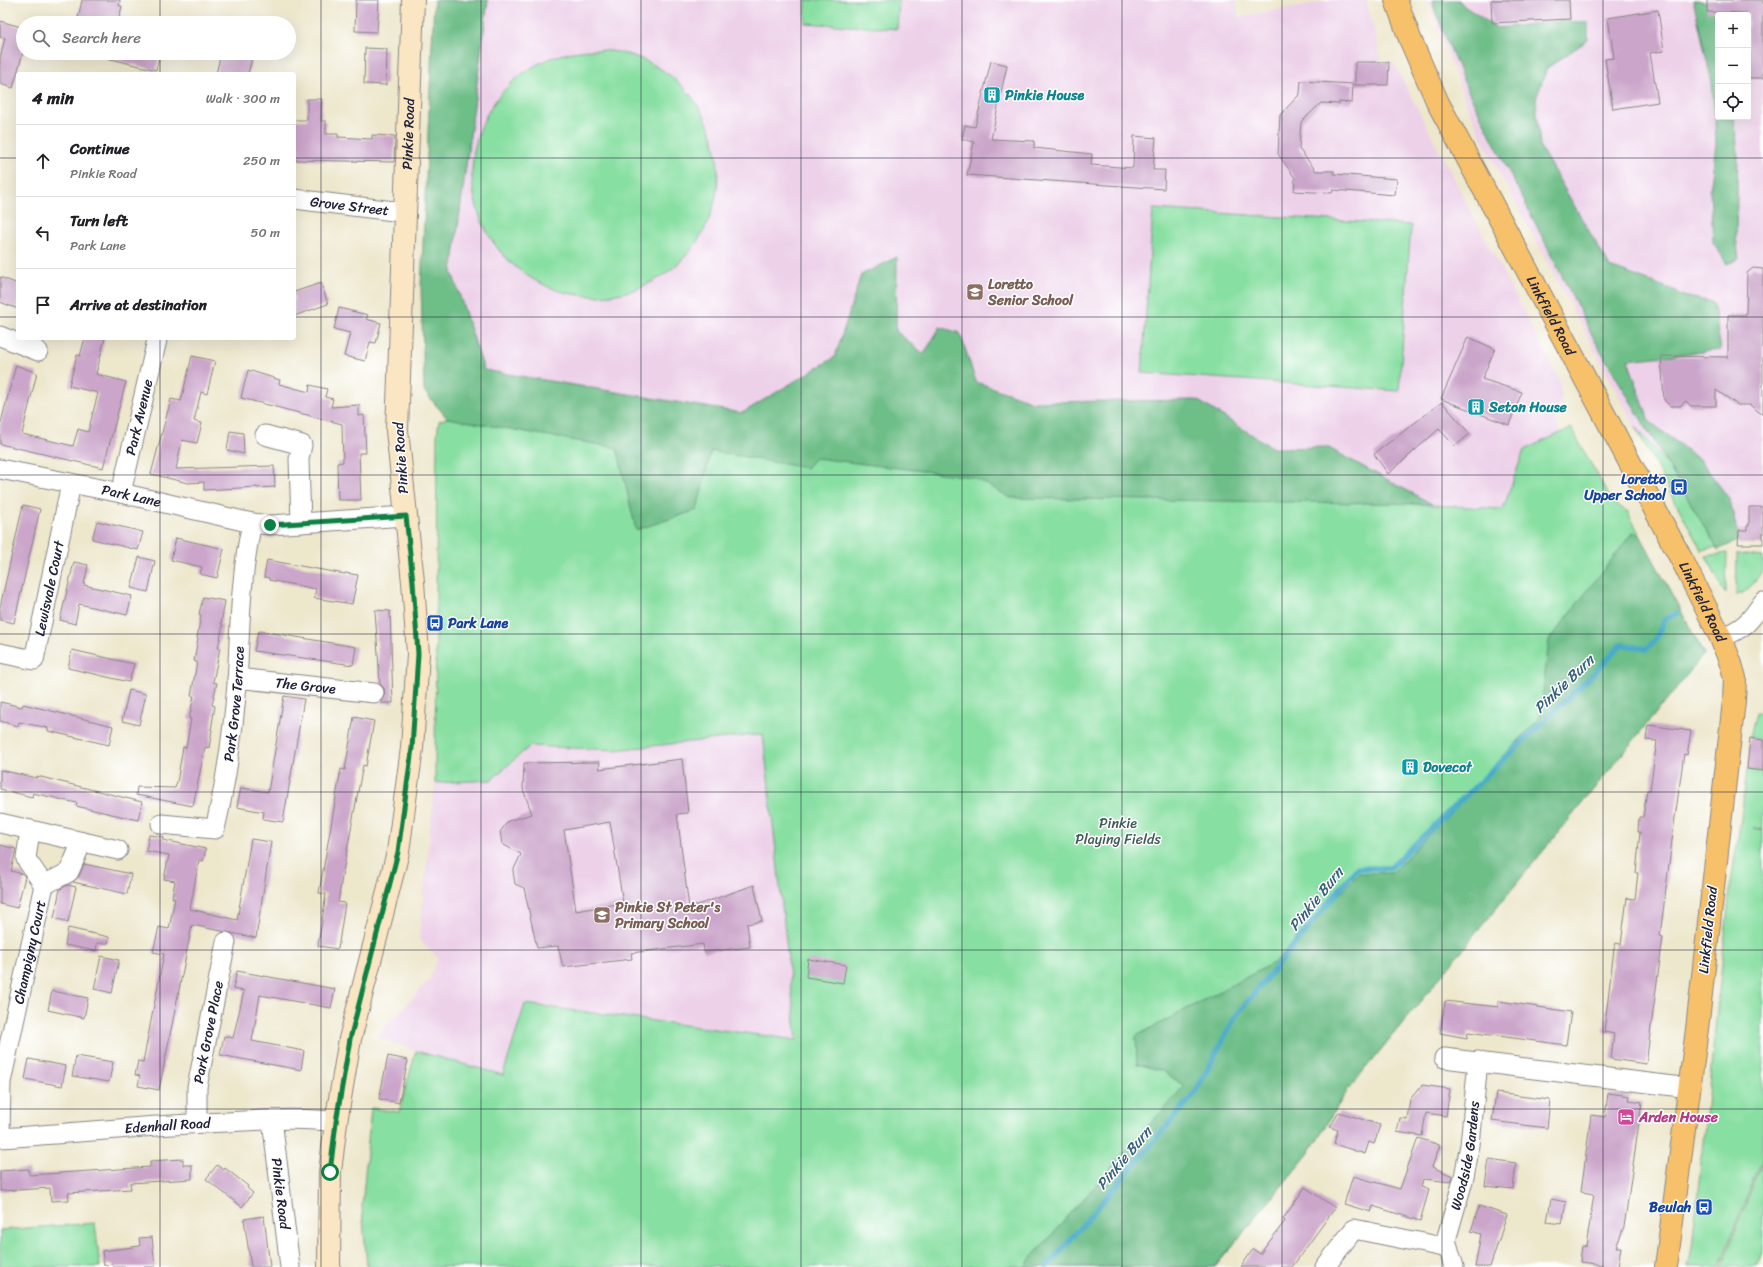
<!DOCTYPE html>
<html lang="en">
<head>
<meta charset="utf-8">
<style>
  :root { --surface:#fff; --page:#f2f2f2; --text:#202124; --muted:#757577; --line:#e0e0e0 }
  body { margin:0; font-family:Sriracha,sans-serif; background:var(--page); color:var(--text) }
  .controls { position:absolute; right:12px; top:12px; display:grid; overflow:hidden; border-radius:4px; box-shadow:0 4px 16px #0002 }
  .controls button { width:36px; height:36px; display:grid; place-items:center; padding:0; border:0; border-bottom:1px solid var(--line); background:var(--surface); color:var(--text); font:20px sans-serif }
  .stop { position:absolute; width:12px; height:12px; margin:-9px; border:3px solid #0b8043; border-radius:50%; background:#fff }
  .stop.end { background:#0b8043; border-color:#fff; box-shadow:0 1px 4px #0008 }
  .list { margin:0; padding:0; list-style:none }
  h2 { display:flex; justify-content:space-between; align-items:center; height:52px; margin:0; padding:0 16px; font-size:17px }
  h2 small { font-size:13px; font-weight:400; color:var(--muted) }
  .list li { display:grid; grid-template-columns:26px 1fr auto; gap:12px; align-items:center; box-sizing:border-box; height:72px; padding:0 16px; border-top:1px solid var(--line) }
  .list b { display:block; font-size:15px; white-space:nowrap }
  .list p { margin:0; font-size:13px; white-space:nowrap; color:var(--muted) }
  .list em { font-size:13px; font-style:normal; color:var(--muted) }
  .icon { flex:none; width:22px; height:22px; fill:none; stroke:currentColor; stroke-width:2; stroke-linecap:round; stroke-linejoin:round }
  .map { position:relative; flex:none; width:1763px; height:1267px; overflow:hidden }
  .search { position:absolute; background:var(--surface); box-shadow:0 4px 16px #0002; left:16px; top:16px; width:280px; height:44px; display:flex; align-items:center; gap:10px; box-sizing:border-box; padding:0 14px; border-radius:22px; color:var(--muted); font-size:15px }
  .panel { position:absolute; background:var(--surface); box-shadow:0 4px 16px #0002; left:16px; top:72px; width:280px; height:268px; border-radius:4px }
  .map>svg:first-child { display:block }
  .built { fill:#edd1e9; fill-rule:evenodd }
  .green { fill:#88dfa2; stroke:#55806e }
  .forest { fill:#6ebe88; stroke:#487062 }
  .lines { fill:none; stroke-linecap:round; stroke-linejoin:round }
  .stream { stroke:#49abc8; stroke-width:5.5 }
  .building { fill:#cba5ca; fill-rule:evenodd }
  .street-casing { stroke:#888484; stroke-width:21 }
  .secondary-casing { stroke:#888484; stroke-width:24 }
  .primary-casing { stroke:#888484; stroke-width:24 }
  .street { stroke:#fff; stroke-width:19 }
  .secondary { stroke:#fbe6c4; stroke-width:22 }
  .primary { stroke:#f6c16b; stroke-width:22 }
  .route { stroke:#0b8043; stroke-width:5 }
  .grid { fill:none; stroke:#22223b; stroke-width:1; stroke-opacity:0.55 }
  .labels { text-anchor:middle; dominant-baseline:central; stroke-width:3; stroke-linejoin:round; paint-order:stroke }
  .culture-label { font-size:14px; font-weight:bold; fill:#0d838f; stroke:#fff; text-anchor:start }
  .street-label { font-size:14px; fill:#22223b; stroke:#fff }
  .education-label { font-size:14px; font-weight:bold; fill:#785e54; stroke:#fff; text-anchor:start }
  .transit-label { font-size:14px; font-weight:bold; fill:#164399; stroke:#fff; text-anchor:end }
  .park-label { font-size:14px; fill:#415b5a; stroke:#fff }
  .hotel-label { font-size:14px; font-weight:bold; fill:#b23c85; stroke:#fff; text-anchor:start }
  .water-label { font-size:15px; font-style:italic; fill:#34607a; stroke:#fff }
</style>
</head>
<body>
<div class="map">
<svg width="1763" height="1267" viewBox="0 0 1763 1267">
  <rect width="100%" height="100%" fill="#fff"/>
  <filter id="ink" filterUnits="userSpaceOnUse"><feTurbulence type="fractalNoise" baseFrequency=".025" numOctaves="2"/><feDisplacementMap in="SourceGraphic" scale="8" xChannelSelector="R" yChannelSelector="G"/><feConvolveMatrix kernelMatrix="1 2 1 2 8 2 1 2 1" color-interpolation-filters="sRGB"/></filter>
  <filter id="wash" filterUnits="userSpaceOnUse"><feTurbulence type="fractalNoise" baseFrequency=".012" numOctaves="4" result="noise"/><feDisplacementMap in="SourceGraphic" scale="16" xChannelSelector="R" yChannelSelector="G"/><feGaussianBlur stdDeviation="0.9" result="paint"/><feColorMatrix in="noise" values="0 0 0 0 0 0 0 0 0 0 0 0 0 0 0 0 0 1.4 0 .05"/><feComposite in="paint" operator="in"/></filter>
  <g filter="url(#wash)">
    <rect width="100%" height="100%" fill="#ede7cc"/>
    <!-- built -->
    <path class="built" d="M448,0H1236L1239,17L1332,0H1366L1377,40L1381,62H1393L1560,381L1562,396L1559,406L1553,414L1560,433L1524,450L1503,509L1019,481L432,387Z
      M1428,0H1763V543L1741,544L1740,531H1723L1635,426L1487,149L1464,98ZM1718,15H1748V117H1718Z
      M763,734L797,1040L525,1004L503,1075L436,1057L376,1037L430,979L438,958L419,939L435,783L491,780L530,746L615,750Z"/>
    <!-- green -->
    <path class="green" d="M806,0H899L897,29L805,23Z
      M472 173a123 123 0 1 1 246 0a123 123 0 1 1-246 0Z
      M1153,209L1411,225L1399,391L1142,373Z
      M461,413L1013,481L1503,509L1524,450L1571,428L1613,503L1627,511L1704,654L1347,1091L1308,1154L1215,1267H367L362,1207L371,1108L399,1112L416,1051L503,1075L525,1004L797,1040L763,734L615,750L530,746L491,780L435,783L437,435L439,421Z
      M1635,426L1723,531L1722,546L1701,550Z
      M1727,553L1726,594L1724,592L1706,556Z
      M1737,554L1763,557C1763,560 1763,564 1763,567C1761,576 1746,595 1736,595Z
      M1756,712L1763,713V740L1750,738Z
      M1747,769L1763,771V829L1753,828L1763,830V1157L1719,1267H1688L1692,1247L1730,888L1740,826Z
      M1763,1161V1253L1757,1267H1721Z
      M95,1223L100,1267H0V1230Z"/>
    <!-- forest -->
    <path class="forest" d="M434,0H488L452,272L484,370L742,413L835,357L861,275L897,257L896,331L924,354L940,327L960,333L976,382L1033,402L1197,400L1273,448L1327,447L1432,504L1011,498L973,477L815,458L806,468L711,451L697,510L636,530L617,448L447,418L424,391L421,287Z
      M1433,0H1459L1464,6L1497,28L1561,21L1588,22V40L1547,68L1536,99L1540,147L1610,267L1671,289L1683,296L1713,302L1721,350L1628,360L1649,421L1701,461L1730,500L1739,540L1718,550L1595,341L1466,87L1434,8Z
      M1693,0H1698L1712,5L1718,30V117H1734L1738,154L1736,237L1739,259L1727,264L1713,242L1710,191L1716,144L1715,118L1712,82Z
      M1633,532L1640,535L1704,654L1347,1091L1308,1154L1215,1267H1026L1030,1259L1184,1086L1163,1071L1137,1064L1136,1036L1275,962L1359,873H1392L1540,718L1549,640Z"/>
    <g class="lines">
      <!-- stream -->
      <path class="stream" d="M1047,1267L1195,1093L1235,1017L1357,868H1390L1591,676L1622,644L1646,649L1656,639L1665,619L1678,613"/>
    </g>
    <g id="blocks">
      <!-- building -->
      <path class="building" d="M82,0H120L119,6H122L118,23H98L78,18Z
        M356,0H379L377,32L355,31Z
        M1491,0H1569L1570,19L1492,23Z
        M1707,0H1763V78H1748V15L1747,13L1707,12Z
        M1658,10L1664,51L1650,53L1658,102L1613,109L1605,59L1614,58L1608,18Z
        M0,21L21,27L19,33L23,34V52L13,88L0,84V58L5,38L0,37Z
        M365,48L387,49L386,85L364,84Z
        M107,53H160L156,70L107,58Z
        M221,53H233L252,58L248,74H216Z
        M991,61L1007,65L991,139L1034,141V148L1092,154L1091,165L1133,168L1134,136L1156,138L1153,170H1165L1164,189L967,175L974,142L962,139L965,125L975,127Z
        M1355,62H1389L1388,85H1355Z
        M1301,81L1353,84L1352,103L1339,102V104L1321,103L1301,122L1299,149L1316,171H1334V174L1397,179L1395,195L1333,190L1332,193L1294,191L1295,178L1278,154L1280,115L1300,94Z
        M307,99H322L321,121H326V134H338V137L372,139V135L395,136L394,162L294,160V120H307Z
        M1753,268L1763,269V415L1750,405H1738L1716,390V406H1691L1686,401L1680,406H1670L1664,400L1661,356L1728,357V315H1746L1747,273Z
        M0,277L18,284V309L0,302Z
        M321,283L328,304L294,316V292Z
        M339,308L368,315L366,319L381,323L376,343L370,342L365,361L344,356L350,333L334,329Z
        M1468,337L1495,349L1482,379L1522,392L1509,425L1441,399Z
        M85,338H105L96,374L126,382L103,468L0,444V426L16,365L37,373L22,434L73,446L78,429L88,432L98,393L69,386L77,355L80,356Z
        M192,356L215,361L207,394L201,392L194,421L202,423L197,443L182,440L176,469L274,466L275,487L257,488V487L204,490V482L188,483L151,474L171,399L181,401Z
        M248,370L280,380L279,384L309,392L310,385L327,389L325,397L333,399L331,407L359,405V416L364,415L366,453H359L361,500H338L337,463L343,462L342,424L241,398Z
        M1442,402L1470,434L1455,446L1439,429L1388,474L1374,454Z
        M230,431L243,433L244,454L227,450Z
        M23,505L40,509L14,623L0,620V607Z
        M1749,507H1763V544H1738L1739,530H1747V526H1749Z
        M97,521L143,532L138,550L92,539Z
        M176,538L224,549L217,578L200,574L202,567L171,560Z
        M139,557L155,561L148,592L131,588Z
        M267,560L345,574V573L358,575L352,604L314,598L316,589L269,580V578L264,577Z
        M74,562L88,565L84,585L132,596L127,615L79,604L75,624L60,620Z
        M203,597L225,601L221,624L223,625L218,648H220L213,682L217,683L212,705L215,706L211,730H212L209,748L205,747L193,806L136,795L137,787L175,788L177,782L183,747L186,748L191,719H189L194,696H191L197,662L194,661L198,638H197L201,615L199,614Z
        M375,610L390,611L393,703H381L385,694L384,688L380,684Z
        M260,631L356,647L353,665L254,651L258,632Z
        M72,650L134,664L129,682L68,668Z
        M129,690L146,694L139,725L122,721Z
        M284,696L304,699L283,822L263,819L264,812L237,807L241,788L268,792Z
        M0,702L22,707L23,704L113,726L109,745L48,731V728L19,722L18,726L0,721Z
        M354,717L374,721L366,766L363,765L342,877L338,902L345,903L338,949L318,946L326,894L319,893L341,769L345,770Z
        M1648,725L1691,731L1687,755L1684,754L1673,832L1660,936L1663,937L1646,1064L1611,1059L1614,1034L1604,1032L1614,949L1616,943L1621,944L1627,898L1635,899L1638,873H1636L1640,832H1638L1639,817H1643L1647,790H1650L1657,741L1646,740Z
        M1750,738L1763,740V771L1747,769Z
        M682,759L688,813L677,814L689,908L754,885L762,921L747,924L750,947L704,952L703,944L631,953L632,959L563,967L558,946L537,948L524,888L515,884L513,871L521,854L502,844L500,832L508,821L532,814L523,789L524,763L600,762L599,769ZM610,822L623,903L576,911L564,830Z
        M0,770L37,778V776L142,802L138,820L76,806L77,803L33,793L32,797L0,789Z
        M149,835L164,837L163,840L206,849L203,861L199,860L190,909L237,920L251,839L271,842L256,938L192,925L159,1090L138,1086L140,1076L135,1075L138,1061L143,1062L164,954L153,952L159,927L169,929L175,898H172L175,881L164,879L169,855L146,851Z
        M0,845L16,849L11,871L23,874L25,877L17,908L0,904Z
        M84,864L131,874L127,894L73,882L79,876Z
        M68,885L76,887L68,922L54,918L60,889Z
        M68,928L109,937L108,943H97L96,951L65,945Z
        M101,956L119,960L112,993L94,989Z
        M808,959L846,965L843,983L806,977Z
        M237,971L335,989L331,1008L260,995L252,1041L304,1051L301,1070L220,1055L224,1036L233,1038L244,991L233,989Z
        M52,991L88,998L84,1018L48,1010Z
        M1445,1001L1498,1007L1499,1001L1571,1012L1566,1045L1468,1032L1467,1038L1440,1033Z
        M76,1056L113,1062L109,1082L72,1076Z
        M388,1056L408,1060L399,1103L379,1099Z
        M29,1059L66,1066L62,1086L25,1079Z
        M1422,1085L1450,1089L1446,1116L1426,1113L1422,1136L1397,1132L1400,1118L1407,1119L1410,1099Z
        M1496,1093L1550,1100L1547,1128L1492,1121Z
        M1608,1093L1630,1096L1629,1100L1642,1102L1624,1227L1616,1247H1621L1618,1267H1602V1265L1580,1262L1582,1246L1586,1247L1594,1194L1581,1192L1591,1115L1605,1117Z
        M1339,1112L1380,1125L1374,1144L1369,1142L1365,1154L1334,1144L1338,1130L1330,1127Z
        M1418,1138L1440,1145L1432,1167L1453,1176L1451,1182L1423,1179L1421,1187L1429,1190L1420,1221L1373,1206L1371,1212L1344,1204L1353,1176L1400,1189Z
        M183,1159V1165H192V1179L130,1183L131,1189L68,1193L69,1200L51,1201L50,1188L0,1191V1171L29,1169V1175L150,1167V1161Z
        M1489,1159L1516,1163L1513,1189L1485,1186Z
        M217,1165L224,1170L225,1168L248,1186L247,1188L253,1193L242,1207L206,1179Z
        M1305,1187L1335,1208L1292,1267H1241L1253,1249L1260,1254L1285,1221L1283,1219Z
        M1551,1199L1566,1202L1562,1224L1547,1222Z
        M1479,1206L1507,1215L1490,1267H1475L1481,1234L1471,1231Z
        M264,1216L270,1267H251L244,1219Z
        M152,1237L155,1267H114L113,1264L104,1265L102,1251L140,1246L139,1238Z"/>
    </g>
  </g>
  <g filter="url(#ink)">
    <use href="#blocks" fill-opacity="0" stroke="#888484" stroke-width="1"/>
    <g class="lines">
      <defs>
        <g id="street">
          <path id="s1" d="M294,199L394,211H405"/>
          <path d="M0,336L38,351"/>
          <path d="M265,435L302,445L299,459L301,523"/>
          <path id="s2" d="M0,469L121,493L252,523L270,525L406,516"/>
          <path id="s3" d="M121,493L157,340"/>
          <path d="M1721,638C1744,628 1749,623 1763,602"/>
          <path id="s4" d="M0,653L34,660L71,484"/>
          <path id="s5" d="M237,678L374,693"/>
          <path d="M0,823L118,850"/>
          <path id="s6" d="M161,824L215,829C226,782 233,733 237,684C240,631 240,576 252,523"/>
          <path d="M44,885L69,872L82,842"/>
          <path d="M1444,1058L1690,1088"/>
          <path id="s7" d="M272,1120L290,1267"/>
          <path id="s8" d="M197,1123V1087L226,942"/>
          <path id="s9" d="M0,1138C76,1133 151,1125 227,1122C263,1120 300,1117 336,1122"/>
          <path id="s10" d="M0,1138L1,1082L44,885L26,859L30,830"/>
          <path d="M1325,1267L1354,1229L1448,1248"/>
          <path id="s11" d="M1454,1267L1446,1240L1464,1177L1470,1145L1478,1061"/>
        </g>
        <g id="secondary">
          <path id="s12" d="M329,1267L330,1172L336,1122L350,1039L398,852L412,748L418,654L413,582L397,430L413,0"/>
        </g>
        <g id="primary">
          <path id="s13" d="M1396,0L1410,39L1438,103L1684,564L1721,638L1731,664L1735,678L1734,701L1697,1029L1666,1267"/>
        </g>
      </defs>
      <!-- street casing -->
      <use href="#street" class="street-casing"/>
      <!-- secondary casing -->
      <use href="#secondary" class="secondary-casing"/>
      <!-- primary casing -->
      <use href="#primary" class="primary-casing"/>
      <!-- street -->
      <use href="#street" class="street"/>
      <!-- secondary -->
      <use href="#secondary" class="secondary"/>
      <!-- primary -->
      <use href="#primary" class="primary"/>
    </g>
  </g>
  <g class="lines" filter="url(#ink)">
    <!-- route -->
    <path class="route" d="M270,525L406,516L413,582L418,654L412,748L398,852L350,1039L336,1122L330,1172"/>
  </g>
  <!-- grid -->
  <path class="grid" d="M160,0V23M321,0V1267M481,0V1267M641,0V1267M801,0V1267M962,0V1267M1122,0V1267M1282,0V1267M1442,0V1267M1603,0V1267M160,53V74M0,158H18M294,158H1763M0,317H18M294,317H1763M160,338V1267M0,475H1763M0,634H1763M0,792H1763M0,950H1763M0,1109H1763"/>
  <!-- icons -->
  <defs>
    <symbol id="building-square" viewBox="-11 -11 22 22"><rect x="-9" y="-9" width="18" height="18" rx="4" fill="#0f9aa8" stroke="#fff"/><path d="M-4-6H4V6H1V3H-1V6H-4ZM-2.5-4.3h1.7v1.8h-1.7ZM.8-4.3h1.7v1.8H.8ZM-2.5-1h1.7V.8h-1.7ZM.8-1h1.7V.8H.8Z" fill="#fff"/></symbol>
    <symbol id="school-square" viewBox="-11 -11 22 22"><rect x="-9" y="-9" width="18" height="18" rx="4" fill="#8d6e63" stroke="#fff"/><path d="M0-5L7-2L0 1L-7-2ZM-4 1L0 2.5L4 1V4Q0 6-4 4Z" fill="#fff"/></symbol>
    <symbol id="bus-square" viewBox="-11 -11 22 22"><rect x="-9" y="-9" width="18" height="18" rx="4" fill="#1a4fb4" stroke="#fff"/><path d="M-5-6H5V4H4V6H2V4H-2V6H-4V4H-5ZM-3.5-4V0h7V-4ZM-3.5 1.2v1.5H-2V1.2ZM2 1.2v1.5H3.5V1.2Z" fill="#fff"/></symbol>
    <symbol id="hotel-square" viewBox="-11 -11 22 22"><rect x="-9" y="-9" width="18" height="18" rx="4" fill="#d1479c" stroke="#fff"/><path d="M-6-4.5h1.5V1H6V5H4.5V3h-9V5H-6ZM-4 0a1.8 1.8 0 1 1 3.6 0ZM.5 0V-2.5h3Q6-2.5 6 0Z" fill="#fff"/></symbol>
  </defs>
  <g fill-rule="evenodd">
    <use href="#building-square" x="982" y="85" width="20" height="20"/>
    <use href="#school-square" x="965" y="282" width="20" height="20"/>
    <use href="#building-square" x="1466" y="397" width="20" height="20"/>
    <use href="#bus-square" x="1669" y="477" width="20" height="20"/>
    <use href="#bus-square" x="425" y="613" width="20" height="20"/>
    <use href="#building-square" x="1400" y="757" width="20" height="20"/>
    <use href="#school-square" x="592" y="905" width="20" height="20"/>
    <use href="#hotel-square" x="1616" y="1107" width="20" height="20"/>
    <use href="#bus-square" x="1694" y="1197" width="20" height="20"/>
  </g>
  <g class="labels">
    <!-- culture labels -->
    <g class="culture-label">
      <text x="1005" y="95">Pinkie House</text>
      <text x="1489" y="407">Seton House</text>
      <text x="1423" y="767">Dovecot</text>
    </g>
    <!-- street labels -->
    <g class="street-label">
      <text stroke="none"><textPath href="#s12" startOffset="1143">Pinkie Road</textPath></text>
      <text stroke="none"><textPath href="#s1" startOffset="56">Grove Street</textPath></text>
      <text stroke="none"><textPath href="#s13" startOffset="352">Linkfield Road</textPath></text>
      <text stroke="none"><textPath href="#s3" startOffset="78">Park Avenue</textPath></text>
      <text transform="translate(401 458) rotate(-94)">Pinkie Road</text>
      <text stroke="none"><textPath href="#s2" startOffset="134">Park Lane</textPath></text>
      <text stroke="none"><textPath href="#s4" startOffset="108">Lewisvale Court</textPath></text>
      <text stroke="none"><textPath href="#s13" startOffset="676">Linkfield Road</textPath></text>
      <text stroke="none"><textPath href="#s5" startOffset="69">The Grove</textPath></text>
      <text stroke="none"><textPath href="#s6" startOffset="181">Park Grove Terrace</textPath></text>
      <text transform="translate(1708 930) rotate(-84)">Linkfield Road</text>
      <text stroke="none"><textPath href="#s10" startOffset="189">Champigny Court</textPath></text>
      <text stroke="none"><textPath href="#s8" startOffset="92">Park Grove Place</textPath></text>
      <text stroke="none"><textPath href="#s9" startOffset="168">Edenhall Road</textPath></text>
      <text stroke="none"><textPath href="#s11" startOffset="115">Woodside Gardens</textPath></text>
      <text stroke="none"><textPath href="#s7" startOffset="74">Pinkie Road</textPath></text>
    </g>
    <!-- education labels -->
    <g class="education-label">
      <text x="988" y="284">Loretto<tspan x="988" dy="16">Senior School</tspan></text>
      <text x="615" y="907">Pinkie St Peter's<tspan x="615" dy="16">Primary School</tspan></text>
    </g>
    <!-- transit labels -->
    <g class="transit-label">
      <text x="1666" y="479">Loretto<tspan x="1666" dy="16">Upper School</tspan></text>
      <text x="448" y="623" text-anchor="start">Park Lane</text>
      <text x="1691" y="1207">Beulah</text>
    </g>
    <!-- park labels -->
    <g class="park-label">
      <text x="1118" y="823">Pinkie<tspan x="1118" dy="16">Playing Fields</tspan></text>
    </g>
    <!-- hotel labels -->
    <g class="hotel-label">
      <text x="1639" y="1117">Arden House</text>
    </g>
    <!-- water labels -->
    <g class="water-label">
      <text transform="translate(1564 684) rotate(-44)">Pinkie Burn</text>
      <text transform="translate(1316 899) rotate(-51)">Pinkie Burn</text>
      <text transform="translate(1124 1158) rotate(-50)">Pinkie Burn</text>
    </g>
  </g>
</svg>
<div class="controls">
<button>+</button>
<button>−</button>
<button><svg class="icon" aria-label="locate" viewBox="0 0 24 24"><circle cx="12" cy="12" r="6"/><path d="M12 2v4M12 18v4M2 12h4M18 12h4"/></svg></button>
</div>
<div class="stop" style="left:330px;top:1172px"></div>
<div class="stop end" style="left:270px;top:525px"></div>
<div class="search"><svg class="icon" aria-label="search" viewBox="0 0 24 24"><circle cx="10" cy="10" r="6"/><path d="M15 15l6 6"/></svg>Search here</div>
<section class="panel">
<h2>4 min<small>Walk · 300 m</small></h2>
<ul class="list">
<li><svg class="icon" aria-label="ahead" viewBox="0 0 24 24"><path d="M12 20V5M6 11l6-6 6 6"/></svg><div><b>Continue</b><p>Pinkie Road</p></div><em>250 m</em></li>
<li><svg class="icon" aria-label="left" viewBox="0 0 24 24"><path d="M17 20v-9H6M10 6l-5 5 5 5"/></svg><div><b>Turn left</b><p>Park Lane</p></div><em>50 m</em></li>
<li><svg class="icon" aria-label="arrive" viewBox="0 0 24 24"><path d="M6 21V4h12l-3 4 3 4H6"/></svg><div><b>Arrive at destination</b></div></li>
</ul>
</section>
</div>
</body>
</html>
